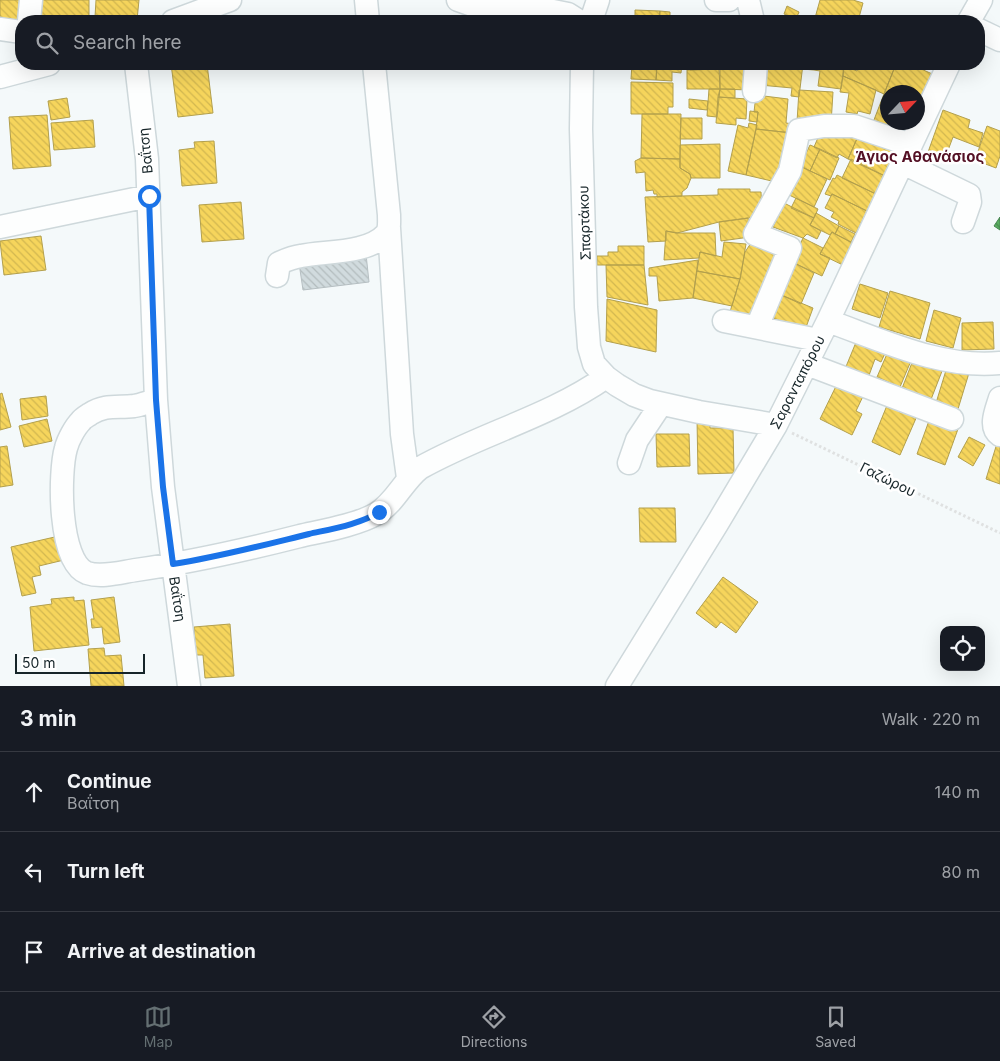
<!DOCTYPE html>
<html lang="en">
<head>
<meta charset="utf-8">
<style>
  :root { --surface:#171b24; --page:#242831; --text:#f1f3f6; --muted:#9ea1a6; --line:#363941; --accent:#646f72 }
  body { margin:0; font-family:Inter,sans-serif; background:var(--page); color:var(--text) }
  .controls { position:absolute; right:15px; bottom:15px; display:grid; overflow:hidden; border-radius:10px; box-shadow:0 5px 20px #0002 }
  .controls button { width:45px; height:45px; display:grid; place-items:center; padding:0; border:0; border-bottom:1px solid var(--line); background:var(--surface); color:var(--text); font:25px sans-serif }
  .compass { position:absolute; left:880px; top:85px; width:45px; height:45px; border-radius:50%; background:var(--surface); box-shadow:0 5px 20px #0002; rotate:64deg }
  .scale { position:absolute; left:15px; bottom:12px; width:130px; box-sizing:border-box; padding-left:5px; border:2px solid #162529; border-top:0; font-size:14px; line-height:18px; white-space:nowrap; color:#162529; -webkit-text-stroke:4px #fff; paint-order:stroke }
  .stop { position:absolute; width:15px; height:15px; margin:-11px; border:4px solid #1a73e8; border-radius:50%; background:#fff }
  .stop.end { background:#1a73e8; border-color:#fff; box-shadow:0 1px 5px #0008 }
  .list { margin:0; padding:0; list-style:none }
  h2 { display:flex; justify-content:space-between; align-items:center; height:65px; margin:0; padding:0 20px; font-size:21px }
  h2 small { font-size:16px; font-weight:400; color:var(--muted) }
  .list li { display:grid; grid-template-columns:32px 1fr auto; gap:15px; align-items:center; box-sizing:border-box; height:80px; padding:0 20px; border-top:1px solid var(--line) }
  .list b { display:block; font-size:19px; white-space:nowrap }
  .list p { margin:0; font-size:16px; white-space:nowrap; color:var(--muted) }
  .list em { font-size:16px; font-style:normal; color:var(--muted) }
  .icon { flex:none; width:28px; height:28px; fill:none; stroke:currentColor; stroke-width:2; stroke-linecap:round; stroke-linejoin:round }
  .map { position:relative; flex:none; width:1000px; height:686px; overflow:hidden }
  .search { position:absolute; background:var(--surface); box-shadow:0 5px 20px #0002; left:15px; right:15px; top:15px; height:55px; display:flex; align-items:center; gap:12px; box-sizing:border-box; padding:0 18px; border-radius:20px; color:var(--muted); font-size:19px }
  .sheet { height:305px; background:var(--surface) }
  nav { display:flex; justify-content:space-around; align-items:center; box-sizing:border-box; height:70px; border-top:1px solid var(--line); background:var(--surface); font-size:14px; color:var(--muted) }
  nav a { display:grid; justify-items:center; gap:2px }
  nav .on { color:var(--accent) }
  .map>svg:first-child { display:block }
  .homes { fill:url(#homes-back-hatch); stroke:#b3a04d }
  .public { fill:url(#public-back-hatch); stroke:#468550 }
  .building { fill:url(#building-back-hatch); stroke:#b6bfc2 }
  .lines { fill:none; stroke-linecap:round; stroke-linejoin:round }
  .minor-casing { stroke:#ced8db; stroke-width:25 }
  .path { stroke:#dfe1e1; stroke-width:3; stroke-dasharray:2.5 2.5; stroke-linecap:butt }
  .minor { stroke:#fdfefe; stroke-width:22 }
  .route { stroke:#1a73e8; stroke-width:6 }
  .labels { text-anchor:middle; dominant-baseline:central; stroke-width:5; stroke-linejoin:round; paint-order:stroke }
  .street-label { font-size:14px; fill:#162529; stroke:#fff }
  .neighbourhood-label { font-size:15px; font-weight:bold; fill:#541024; stroke:#fff }
</style>
</head>
<body>
<div class="map">
<svg width="1000" height="686" viewBox="0 0 1000 686">
  <defs>
    <pattern id="homes-back-hatch" width="6" height="6" patternUnits="userSpaceOnUse" patternTransform="scale(1.25)"><rect width="6" height="6" fill="#f6d55c"/><path d="M-1 5l2 2M0 0l6 6M5-1l2 2" fill="none" stroke="#d2b750"/></pattern>
    <pattern id="public-back-hatch" width="6" height="6" patternUnits="userSpaceOnUse" patternTransform="scale(1.25)"><rect width="6" height="6" fill="#5aae61"/><path d="M-1 5l2 2M0 0l6 6M5-1l2 2" fill="none" stroke="#498d50"/></pattern>
    <pattern id="building-back-hatch" width="6" height="6" patternUnits="userSpaceOnUse" patternTransform="scale(1.25)"><rect width="6" height="6" fill="#d1dbde"/><path d="M-1 5l2 2M0 0l6 6M5-1l2 2" fill="none" stroke="#b3bcbe"/></pattern>
  </defs>
  <rect width="100%" height="100%" fill="#f4f9fa"/>
  <!-- homes -->
  <path class="homes" d="M0,0H27L25,21L0,28Z
    M41,0H89V21L40,20Z
    M96,0H139L137,20L95,17Z
    M820,0H853L863,3L858,21H824L815,18Z
    M787,6L799,12L796,19L784,14Z
    M635,10L660,11L659,21H635Z
    M660,11L670,12V21H659Z
    M171,64H207L213,113L178,117Z
    M632,64H657L656,80L631,79Z
    M657,64H682L681,73L672,72V81L656,80Z
    M690,64H720L719,69L690,70Z
    M720,64H750L749,90L720,89Z
    M763,64H803L799,97L791,96L792,88L760,85Z
    M803,64H815L814,70L802,69Z
    M815,64H837L844,66L841,89L818,86L820,71L814,70Z
    M863,64H896L884,94L843,76L844,66L857,71L859,65L862,66Z
    M896,64H910L939,77L918,108V92H888V96L884,94Z
    M719,69L720,89H687V70Z
    M843,76L876,90L870,114L858,111L857,114L846,112L849,93L840,92Z
    M631,82L673,83V107H668V114H631Z
    M709,89H720L717,117L707,116Z
    M720,89H735V98L718,97Z
    M799,90L833,92L831,124L797,122Z
    M884,94L888,96V122H918L911,142L872,125Z
    M756,95L788,99L786,123L793,124L792,133L756,129L758,112H754Z
    M718,97L747,99L746,119L736,118V125L716,123Z
    M67,98L70,117L51,120L48,101Z
    M689,99L708,101L707,110L689,108Z
    M943,110L970,120L968,128L983,133L979,147L953,137L944,161L927,155Z
    M750,111L758,112L757,122L749,121Z
    M642,114H681L680,159L641,158Z
    M47,115L51,166L13,169L9,117Z
    M681,118H702V139H680Z
    M93,120L95,147L54,150L51,123Z
    M749,123L757,125L746,175L728,171L738,125L748,128Z
    M823,126L859,134L848,159L839,154L837,158L814,147Z
    M987,126L1000,131V156L996,168L975,160Z
    M756,129L792,133L791,150L783,149L776,182L746,175Z
    M859,134L899,151L887,177L848,159Z
    M214,141L217,183L182,186L179,150L195,148L194,142Z
    M720,144V178H691L690,174L680,168V145Z
    M810,145L820,149L810,171L800,166Z
    M820,149L839,158L830,180L810,171Z
    M641,158L680,159V168L690,174L691,178L687,188L682,192V196L657,197V194H654L653,190L646,191L645,172L636,173L635,161Z
    M851,159L887,177L878,195L842,178Z
    M800,166L827,179L814,207L787,194Z
    M837,175L876,194L867,211L832,194L831,196L825,194L833,178L835,179Z
    M718,189H750V192H761L762,214L756,217L719,222L677,233L666,231V241L648,242L645,197L718,195Z
    M832,194L867,211L856,233L838,224L839,221L831,217L834,212L825,208Z
    M796,198L818,209L814,218L791,208Z
    M241,202L244,239L202,242L199,205Z
    M784,203L814,218L810,225L821,231L817,239L807,234L803,238L773,227Z
    M816,213L839,226L835,234L832,232L830,235L810,225Z
    M748,218L750,237L721,241L719,222Z
    M839,226L855,234L851,242L835,234Z
    M666,231L677,233H715L716,256L700,252L699,258L664,260Z
    M832,232L858,246L847,267L820,254Z
    M41,236L46,270L4,275L0,241Z
    M803,238L823,248L820,254L830,258L822,276L792,262Z
    M753,240L782,250L758,321L729,315L740,279L745,252Z
    M724,242L746,244L740,279L697,271L700,252L722,257Z
    M618,246H644V265H597V256H608V252H618Z
    M698,260L693,298L659,301L657,276H649V268Z
    M792,262L814,273L801,304L779,294Z
    M606,265H644L648,305L607,297Z
    M697,271L740,279L732,306L693,298Z
    M860,284L888,293L880,318L852,309Z
    M890,291L930,303L920,339L879,327Z
    M779,294L813,308L805,330L770,317Z
    M607,299L657,310L656,352L606,341Z
    M934,310L961,318L953,348L926,341Z
    M993,322L994,349L962,350V323Z
    M859,335L888,347L881,362L875,359L868,378L845,369Z
    M890,347L913,356L900,387L877,377Z
    M915,355L944,366L930,402L901,391Z
    M947,367L969,373L958,409L936,403Z
    M840,378L866,390L856,411L862,414L852,435L820,419Z
    M2,393L11,427L0,430V394Z
    M46,396L48,416L22,420L20,399Z
    M888,403L917,416L900,455L872,442Z
    M930,418L958,429L945,465L917,454Z
    M47,419L52,441L24,447L19,426Z
    M697,419H710V428H733L734,473L698,474Z
    M656,434H689L690,466L657,467Z
    M969,437L985,445L973,466L958,457Z
    M998,440L1000,441V484L986,479Z
    M7,446L13,485L0,487V447Z
    M639,508H675L676,542H640Z
    M59,536L64,560L39,566L41,575L32,577L36,593L22,596L11,547Z
    M723,577L758,602L736,633L721,622L716,628L696,613Z
    M74,597V601L84,600L89,645L34,651L30,607L52,604L51,599Z
    M114,597L120,642L104,644L102,627L92,628L91,619H94L91,600Z
    M230,624L234,676L205,678L203,655H196L194,627Z
    M104,648L105,656L121,655L124,686H91L88,649Z"/>
  <!-- public -->
  <path class="public" d="M1000,217V230L994,226Z"/>
  <!-- building -->
  <path class="building" d="M366,254L369,282L303,290L299,263Z"/>
  <g class="lines">
    <defs>
      <path id="minor" d="M366,0L368,21
        M458,0L472,5H492L543,9L568,14L579,21
        M716,0H729
        M748,0L753,21
        M29,21L31,0
        M173,21L230,0
        M591,21L598,0
        M969,21L981,0
        M0,29L21,32
        M979,30L1000,40
        M136,64L147,159L156,400L163,487L189,686
        M582,64L581,129L586,307L589,347L594,364L606,377L617,385L634,395L650,401L699,412L776,425
        M0,77L49,64
        M754,91L756,64
        M903,163L969,195L970,202L963,222
        M0,227L149,196
        M389,228L402,434L408,478
        M277,276L279,263C286,260 293,257 301,256C325,251 368,254 386,234C390,229 389,221 389,215L374,64
        M724,321L818,340
        M828,321C882,340 941,369 1000,363
        M757,327L790,248L755,234L790,171L799,130L824,126H854L911,145
        M807,364L952,419
        M1000,398C997,409 988,427 1000,435
        M156,400C148,402 141,405 134,406C117,408 106,404 90,414C87,416 83,418 81,421C75,427 68,440 66,448C59,472 58,562 87,573C102,578 122,572 136,570C192,562 245,550 300,536C322,531 357,525 376,514C395,503 403,481 420,468C480,434 549,417 606,377
        M629,463L637,440L661,404
        M617,686L717,524L776,425L828,321L949,64"/>
    </defs>
    <!-- minor casing -->
    <use href="#minor" class="minor-casing"/>
    <!-- path -->
    <path class="path" d="M792,433L1000,533"/>
    <!-- minor -->
    <use href="#minor" class="minor"/>
  </g>
  <g class="lines">
    <!-- route -->
    <path class="route" d="M149,196L156,400L163,487L173,564C219,557 264,545 309,534C331,529 361,524 379,512"/>
  </g>
  <g class="labels">
    <!-- street labels -->
    <g class="street-label">
      <text transform="translate(145 151) rotate(-96)">Βαΐτση</text>
      <text transform="translate(584 223) rotate(-92)">Σπαρτάκου</text>
      <text transform="translate(797 382) rotate(-63)">Σαρανταπόρου</text>
      <text transform="translate(888 479) rotate(26)">Γαζώρου</text>
      <text transform="translate(178 599) rotate(81)">Βαΐτση</text>
    </g>
    <!-- neighbourhood labels -->
    <g class="neighbourhood-label">
      <text x="920" y="156">Άγιος Αθανάσιος</text>
    </g>
  </g>
</svg>
<div class="controls">
<button><svg class="icon" aria-label="locate" viewBox="0 0 24 24"><circle cx="12" cy="12" r="6"/><path d="M12 2v4M12 18v4M2 12h4M18 12h4"/></svg></button>
</div>
<svg class="compass" viewBox="-18 -18 36 36"><path d="M0-13l5 13h-10z" fill="#e53935"/><path d="M0 13l5-13h-10z" fill="#9ea1a6"/></svg>
<div class="scale">50 m</div>
<div class="stop" style="left:149px;top:196px"></div>
<div class="stop end" style="left:379px;top:512px"></div>
<div class="search"><svg class="icon" aria-label="search" viewBox="0 0 24 24"><circle cx="10" cy="10" r="6"/><path d="M15 15l6 6"/></svg>Search here</div>
</div>
<section class="sheet">
<h2>3 min<small>Walk · 220 m</small></h2>
<ul class="list">
<li><svg class="icon" aria-label="ahead" viewBox="0 0 24 24"><path d="M12 20V5M6 11l6-6 6 6"/></svg><div><b>Continue</b><p>Βαΐτση</p></div><em>140 m</em></li>
<li><svg class="icon" aria-label="left" viewBox="0 0 24 24"><path d="M17 20v-9H6M10 6l-5 5 5 5"/></svg><div><b>Turn left</b></div><em>80 m</em></li>
<li><svg class="icon" aria-label="arrive" viewBox="0 0 24 24"><path d="M6 21V4h12l-3 4 3 4H6"/></svg><div><b>Arrive at destination</b></div></li>
</ul>
</section>
<nav>
<a class="on"><svg class="icon" aria-label="map" viewBox="0 0 24 24"><path d="M3 6l6-2 6 2 6-2v14l-6 2-6-2-6 2zM9 4v14M15 6v14"/></svg>Map</a>
<a><svg class="icon" aria-label="directions" viewBox="0 0 24 24"><path d="M12 3l9 9-9 9-9-9zM9 14v-3h6M13 9l2 2-2 2"/></svg>Directions</a>
<a><svg class="icon" aria-label="saved" viewBox="0 0 24 24"><path d="M7 4h10v16l-5-4-5 4z"/></svg>Saved</a>
</nav>
</body>
</html>
